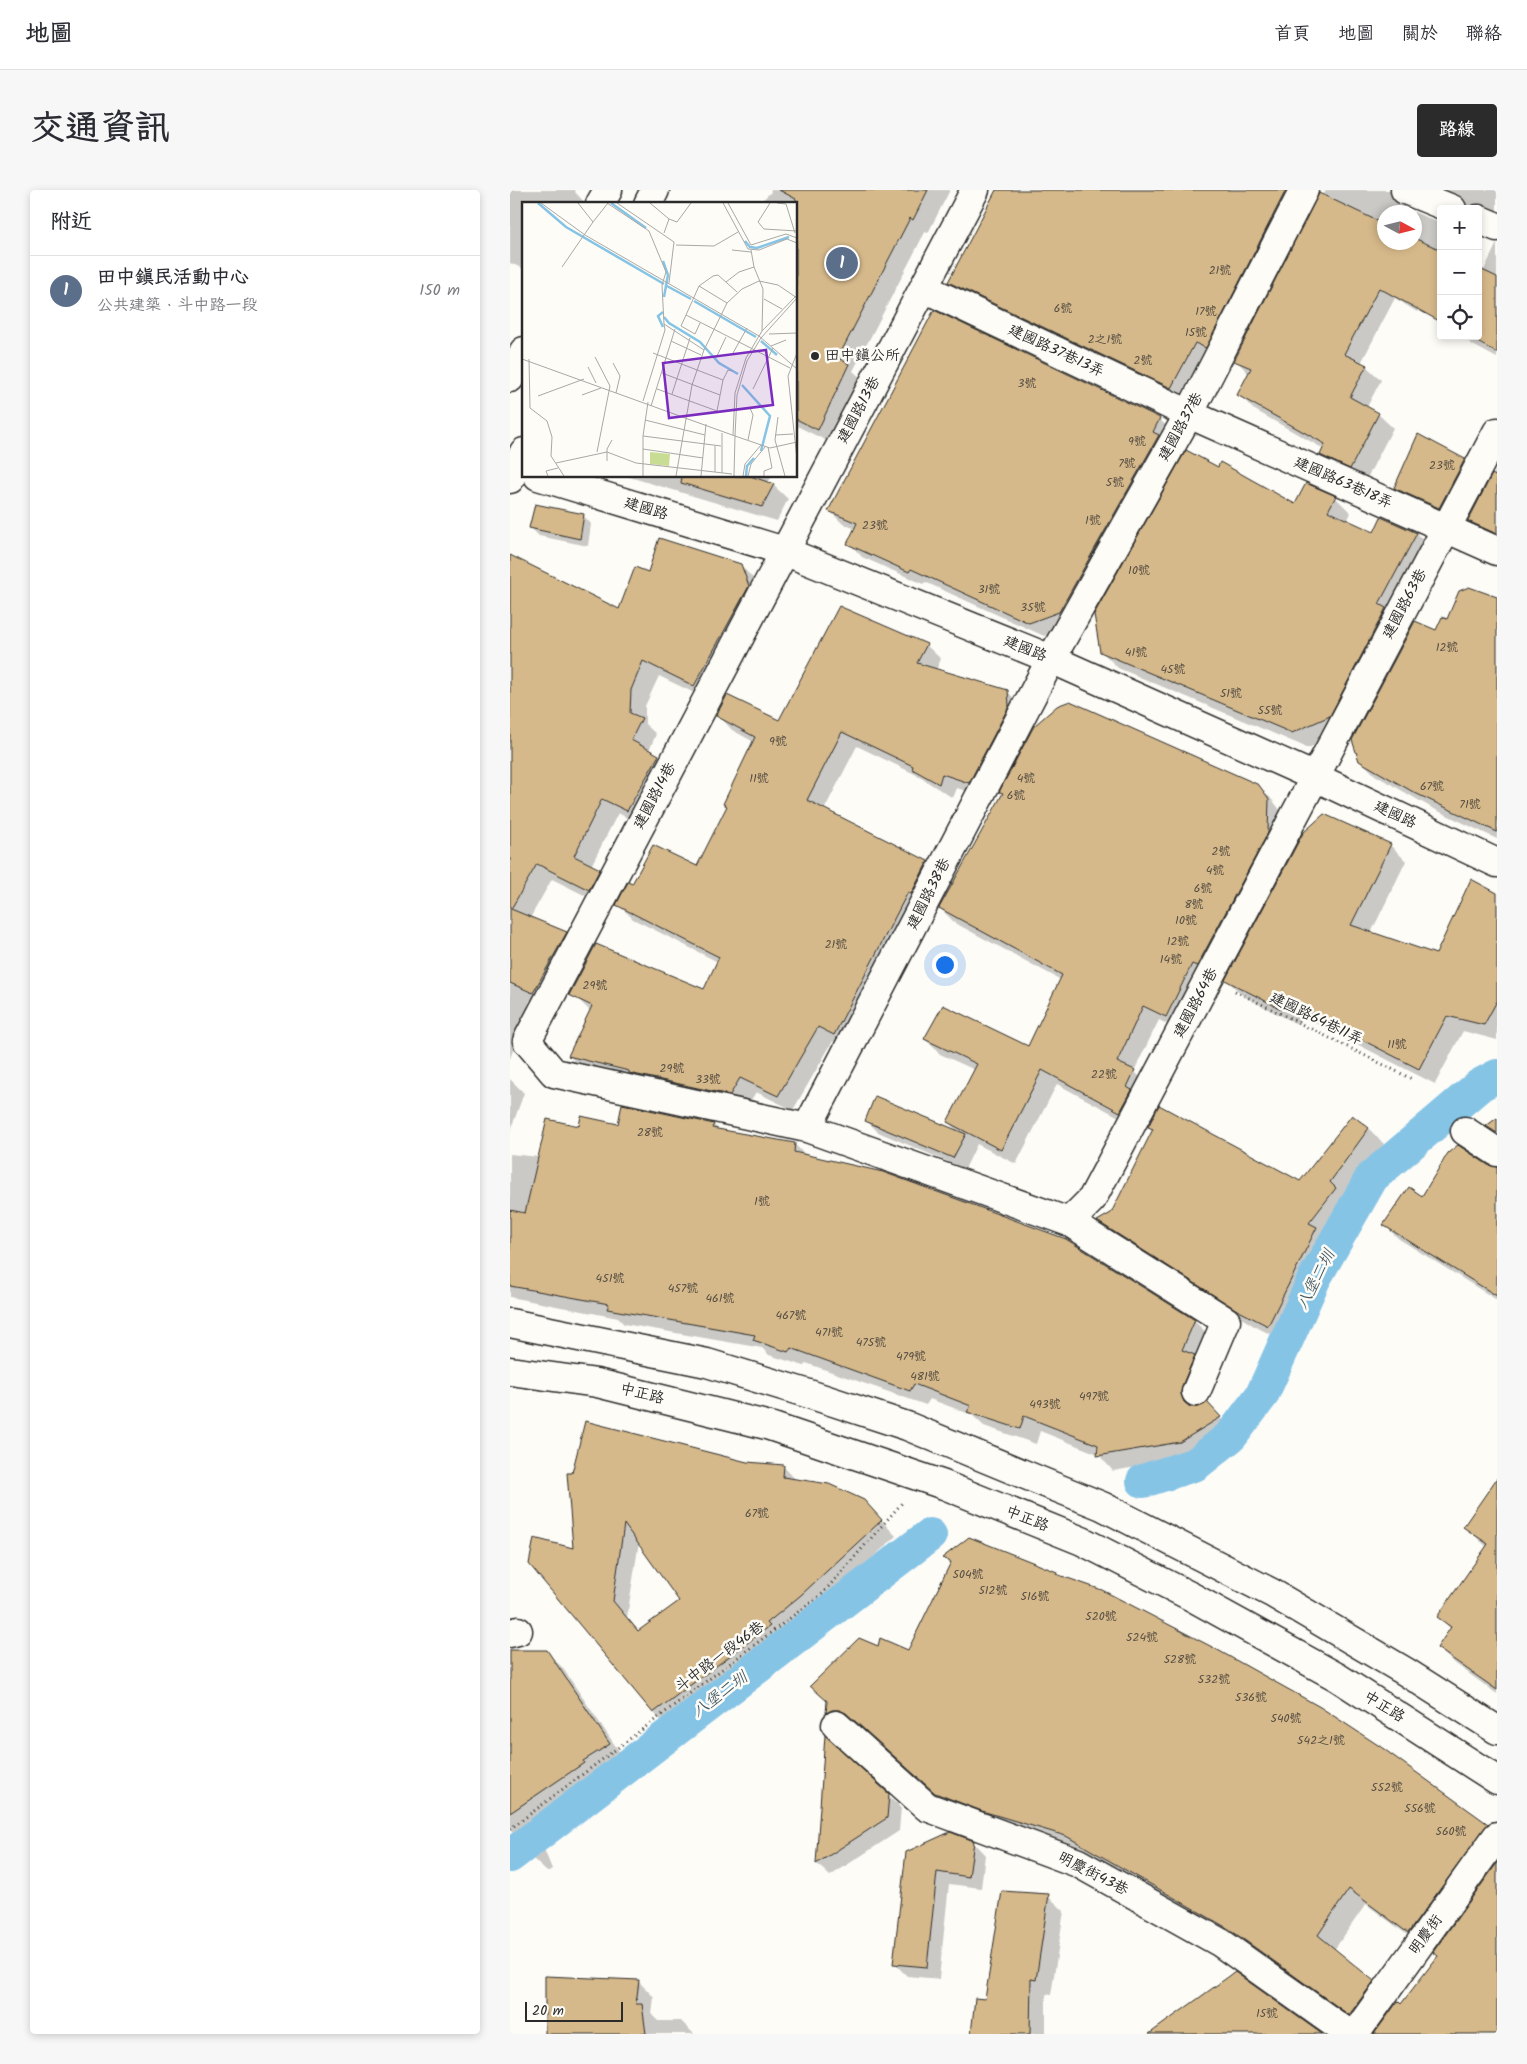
<!DOCTYPE html>
<html lang="zh-TW">
<head>
<meta charset="utf-8">
<style>
  :root { --surface:#fff; --page:#f7f7f7; --text:#2b2b33; --muted:#7c7c81; --line:#e1e1e2; --accent:#2b2b2b }
  body { margin:0; font-family:Kalam,"LXGW WenKai TC",sans-serif; background:var(--page); color:var(--text) }
  .controls { position:absolute; right:15px; top:15px; display:grid; overflow:hidden; border-radius:5px; box-shadow:0 2px 8px #0003 }
  .controls button { width:45px; height:45px; display:grid; place-items:center; padding:0; border:0; border-bottom:1px solid var(--line); background:var(--surface); color:var(--text); font:25px sans-serif }
  .compass { position:absolute; left:867px; top:15px; width:45px; height:45px; border-radius:50%; background:var(--surface); box-shadow:0 2px 8px #0003; rotate:97deg }
  .scale { position:absolute; left:15px; bottom:12px; width:98px; box-sizing:border-box; padding-left:5px; border:2px solid #2b2b2b; border-top:0; font-size:14px; line-height:18px; white-space:nowrap; color:#2b2b2b; -webkit-text-stroke:4px #fdfcf7; paint-order:stroke }
  .you { position:absolute; left:434px; top:774px; width:18px; height:18px; margin:-12px; border:4px solid #fff; border-radius:50%; background:#1a73e8; box-shadow:0 0 0 8px #1a73e833 }
  .badge { display:grid; place-items:center; width:32px; height:32px; border-radius:50%; background:var(--accent); color:#fff; font-size:16px; font-weight:700 }
  .pin { position:absolute; translate:-50% -50%; border:2px solid #fff; box-shadow:0 1px 5px #0006 }
  .list { margin:0; padding:0; list-style:none }
  h2 { display:flex; justify-content:space-between; align-items:center; height:65px; margin:0; padding:0 20px; font-size:21px }
  h2 small { font-size:16px; font-weight:400; color:var(--muted) }
  .list li { display:grid; grid-template-columns:32px 1fr auto; gap:15px; align-items:center; box-sizing:border-box; height:70px; padding:0 20px; border-top:1px solid var(--line) }
  .list b { display:block; font-size:19px; white-space:nowrap }
  .list p { margin:0; font-size:16px; white-space:nowrap; color:var(--muted) }
  .list em { font-size:16px; font-style:normal; color:var(--muted) }
  .icon { flex:none; width:28px; height:28px; fill:none; stroke:currentColor; stroke-width:2; stroke-linecap:round; stroke-linejoin:round }
  .map { position:relative; flex:none; width:987px; height:1844px; overflow:hidden; border-radius:5px }
  header { display:flex; align-items:center; gap:30px; box-sizing:border-box; height:70px; padding:0 25px; background:var(--surface); border-bottom:1px solid var(--line) }
  header strong { font-size:24px }
  nav { display:flex; gap:28px; margin-inline-start:auto; font-size:18px }
  .intro { display:flex; align-items:center; justify-content:space-between; box-sizing:border-box; height:120px; padding:0 30px }
  h1 { margin:0; font-size:35px }
  .button { padding:12px 22px; border-radius:5px; background:var(--accent); color:#fff; font-size:18px; font-weight:700 }
  main { display:flex; gap:30px; padding:0 30px }
  aside { flex:1; background:var(--surface); border-radius:5px; box-shadow:0 2px 8px #0003 }
  .map>svg:first-child { display:block }
  .shadow { fill:#0003; fill-rule:evenodd }
  .lines { fill:none; stroke-linecap:round; stroke-linejoin:round }
  .canal { stroke:#86c4e6; stroke-width:34 }
  .building { fill:#d6b98a; stroke:#2b2b2b; fill-rule:evenodd }
  .minor-casing { stroke:#2b2b2b; stroke-width:31 }
  .major-casing { stroke:#2b2b2b; stroke-width:31 }
  .path { stroke:#2b2b2b; stroke-width:3; stroke-dasharray:1 4; stroke-linecap:butt }
  .minor { stroke:#fdfcf7; stroke-width:28 }
  .major { stroke:#fdfcf7; stroke-width:28 }
  .poi-dot { fill:#2b2b2b; stroke:#fdfcf7; stroke-width:2 }
  .labels { text-anchor:middle; dominant-baseline:central; stroke-width:5; stroke-linejoin:round; paint-order:stroke }
  .number-label { font-size:12px; fill:#564e43 }
  .street-label { font-size:15px; fill:#2b2b2b; stroke:#fdfcf7 }
  .poi-label { font-size:15px; fill:#2b2b2b; stroke:#fdfcf7; text-anchor:start }
  .water-label { font-size:16px; font-style:italic; fill:#465963; stroke:#fdfcf7 }
  .inset-river { fill:none; stroke:#86c4e6; stroke-width:2.5 }
  .inset-road { fill:none; stroke:#a9a8a5; stroke-width:1 }
  .view { fill:#7b2cbf; fill-opacity:0.15; stroke:#7b2cbf; stroke-width:2.5 }
  .inset-edge { fill:none; stroke:#2b2b2b; stroke-width:2.5 }
</style>
</head>
<body>
<header>
<strong>地圖</strong>
<nav><a>首頁</a><a>地圖</a><a>關於</a><a>聯絡</a></nav>
</header>
<div class="intro"><h1>交通資訊</h1><a class="button">路線</a></div>
<main>
<aside>
<h2>附近<small></small></h2>
<ul class="list">
<li><span class="badge" style="background:#5c6f8a">1</span><div><b>田中鎮民活動中心</b><p>公共建築 · 斗中路一段</p></div><em>150 m</em></li>
</ul>
</aside>
<div class="map">
<svg width="987" height="1844" viewBox="0 0 987 1844">
  <rect width="100%" height="100%" fill="#fdfcf7"/>
  <filter id="ink" filterUnits="userSpaceOnUse"><feTurbulence type="fractalNoise" baseFrequency=".02" numOctaves="2"/><feDisplacementMap in="SourceGraphic" scale="10" xChannelSelector="R" yChannelSelector="G"/><feConvolveMatrix kernelMatrix="1 2 1 2 8 2 1 2 1" color-interpolation-filters="sRGB"/></filter>
  <g filter="url(#ink)">
    <!-- shadow -->
    <path class="shadow" d="M0,0H66L65,2L76,14H14V79L0,73Z
      M260,0H440L418,43L415,42L343,181L353,190L323,254L287,236L286,238V14H248L261,2Z
      M487,0H782L676,212L454,106L440,92Z
      M816,0H905L895,9L894,18L931,33V126L911,116L907,122L885,108L851,173L856,176L871,190L857,217L868,224L883,238L855,292L826,279L811,265L814,259L743,219L729,204L739,184L726,170ZM874,22H904V52H874Z
      M917,0H987V24L966,14L964,19Z
      M987,53V168L961,154L953,146H968L973,82Z
      M649,229L663,242L563,435L534,446L415,392L413,394L352,367L339,353L346,339L333,334L320,321Z
      M954,270L962,279L938,325L894,306L885,298Z
      M987,278V351L974,345L959,331Z
      M116,286H262L258,293L263,295L278,309L267,331Z
      M825,307L841,323L837,331L865,344H907L923,360L835,541L798,558L608,478L591,461L786,316Z
      M73,325L81,334L78,356L29,346L20,337Z
      M0,366L110,421L138,383L230,375L246,391L199,510L149,486L135,516V534L146,544L139,561L148,566L164,581L133,636L108,623L81,676L89,680L105,695L94,715L42,689L20,728L53,742L68,757L38,818L20,810L0,869ZM50,748H52L44,771H41Z
      M987,409V649L922,618L865,585L850,570L927,442L938,430Z
      M416,455L431,469L426,480L497,501L512,517L474,607L447,598L443,608L419,593L413,588L347,556L314,620L418,672L433,686L339,859L323,851L283,920L246,902L235,920L74,880L59,866L80,821L67,808L195,801L208,772L123,729L108,714L123,696L188,678L218,617L215,614L244,552L222,540L208,525L270,532Z
      M749,596L764,612L774,625L671,841L649,830L624,881L639,896L626,936L547,894L506,974L467,954L455,979L368,942L357,931L448,942L438,932L465,880L430,864L415,849L518,858L551,790L445,733L430,718L494,605L491,602Z
      M880,655L896,671L861,743L926,766L987,704V850L953,841L925,894L794,827L789,835L733,806L717,790Z
      M0,889L14,903L0,942Z
      M113,915L204,935L209,940L284,954L296,965L684,1131L700,1146L686,1218L697,1214L725,1243L685,1267L603,1281L588,1264L530,1241L526,1254L474,1236L462,1225L420,1209L416,1215L296,1173L294,1176L259,1165L252,1158L114,1134L108,1128L0,1107V964L30,967L70,938L109,936Z
      M639,936L790,992L858,938L874,954L835,1009L841,1015L816,1048L822,1054L774,1151L744,1136L604,1047L589,1031L602,1024L644,941Z
      M978,976L987,979V1110L889,1049L874,1035L913,1008Z
      M237,1273L273,1276L287,1291L353,1311L386,1346L307,1420L271,1449L274,1452L159,1538L144,1523L21,1374L65,1360L58,1284ZM129,1352L171,1411L130,1442L117,1427Z
      M987,1290V1504L943,1472L928,1458L941,1439L929,1427L977,1357L955,1337Z
      M434,1368L546,1383L977,1635L987,1645L915,1758L856,1714L824,1760L863,1792L879,1808L857,1839L736,1755L443,1619L354,1539L346,1535L333,1539L317,1523L318,1512L369,1458L399,1462L441,1375Z
      M0,1461L36,1462L52,1477L115,1570L87,1586L88,1588L23,1632L42,1679L37,1682L21,1667L0,1639Z
      M316,1548L391,1617L389,1641L320,1686L307,1674Z
      M463,1652L475,1665L471,1698L439,1694L429,1789L397,1786L384,1773L397,1662Z
      M538,1706L554,1721L541,1805L536,1804V1844H462L476,1810Z
      M128,1791L144,1807L142,1825L148,1831H171L184,1844H36Z"/>
    <g class="lines">
      <!-- canal -->
      <path class="canal" d="M633,1291L686,1274L721,1246L752,1205L804,1089L862,987L970,895L987,886
        M0,1666L420,1345"/>
    </g>
    <!-- building -->
    <path class="building" d="M269,0H418L403,30L400,28L328,168L339,174L308,240L286,229V9Z
      M486,0H776L696,158L685,153L661,198L438,92Z
      M809,3L874,34V52H904V48L931,60V132L869,98L834,164L857,175L840,207L869,223L840,279L810,265L815,254L727,205L741,178L724,171Z
      M968,78L987,87V163L957,146H968Z
      M424,120L650,228L643,242L649,245L549,422L519,433L401,379L399,382L337,354L347,333L318,321Z
      M908,244L955,269L929,318L884,298Z
      M676,260L708,277L710,272L785,314L796,293L826,306L818,321L864,342L871,327L907,343L869,414L876,418L820,526L782,543L590,462L584,424Z
      M982,284L987,287V344L958,331Z
      M172,286H240L264,294L252,317L171,293Z
      M25,314L74,324L70,349L19,338Z
      M149,348L231,374L239,396L184,496L133,471L121,500L120,523L132,528L121,550L149,565L117,621L92,609L64,666L90,679L79,700L27,674L1,719L57,742L23,803L0,793V365L109,419L125,377L138,382Z
      M959,397L987,407V642L905,603L849,571L842,550L905,431L926,440L932,427L937,429L949,401Z
      M329,416L417,454L407,473L498,500L499,516L459,593L432,584L429,594L402,579L403,576L332,542L297,610L418,671L401,704L398,702L324,845L308,837L268,906L230,888L220,905L119,883V881L58,866L82,816L59,805L86,754L194,799L209,767L106,715L118,692L122,694L143,655L187,676L217,616L213,614L245,547L206,526L217,505L269,530Z
      M560,511L749,595L759,609L758,643L687,776L682,774L656,827L633,816L607,872L625,880L617,897L622,900L610,922L532,880L491,960L437,932L467,874L414,849L433,815L518,856L552,785L429,718L493,603L489,602L524,536L547,516Z
      M814,624L881,654L841,735L926,764L961,689L987,703V811L974,835L937,826L909,879L778,812L773,820L715,790L793,643Z
      M365,906L456,944L443,968L355,931Z
      M112,914L204,934L202,938L285,953L284,962L373,982L556,1049L685,1130L672,1160L685,1165L672,1196L671,1204L674,1212L680,1217H688L697,1212L711,1227L670,1252L587,1266L588,1255L514,1226L510,1239L457,1222L461,1216L404,1194L400,1201L281,1158L278,1162L243,1150L245,1145L97,1119L99,1114L0,1096V1020L15,1023L37,929L69,936L71,926L108,934Z
      M649,915L790,991L842,925L859,938L820,992L826,998L799,1033L807,1037L758,1136L727,1120L587,1031L601,1023L643,939L638,937Z
      M987,928V943L976,936Z
      M948,955L978,975L987,977V1106L873,1035L899,997L912,1006L938,963Z
      M75,1231L237,1272L274,1275L273,1287L319,1294L354,1310L372,1330L291,1405L257,1433L260,1436L143,1523L19,1374L24,1348L63,1358L57,1283H62ZM114,1334L169,1411L128,1441L103,1411Z
      M987,1288V1500L927,1458L941,1437L927,1427L978,1354L953,1337Z
      M459,1347L547,1382L546,1384L592,1400L704,1458L810,1517L871,1557L978,1634L898,1743L839,1699L808,1745L864,1791L839,1825L719,1739L556,1646L472,1621L425,1603L336,1523L329,1520H322L316,1523L317,1511L300,1496L349,1448L368,1456L370,1448L398,1460L441,1372L432,1368Z
      M0,1460H37L100,1554L73,1571L74,1573L0,1623Z
      M315,1545L379,1604L377,1628L306,1674Z
      M440,1642L464,1651L459,1687L427,1682L417,1777L383,1774L396,1662Z
      M987,1673V1844H864L888,1811L891,1814L928,1766L923,1762Z
      M492,1701L539,1704L526,1790L521,1789L520,1844H461L465,1808L475,1809Z
      M725,1782L812,1844H639Z
      M35,1786L129,1790L126,1814H132L136,1844H35Z"/>
    <g class="lines">
      <defs>
        <path id="minor" d="M465,0L17,851L44,883L297,938L559,1032L716,1131L686,1202
          M895,0L942,19
          M968,29L987,37
          M414,98L679,224L987,361
          M28,286L274,361L541,469L805,587L987,673
          M297,938L541,469L679,224L794,0
          M955,941L987,962
          M559,1032L582,1009L987,242
          M0,1133L197,1173L296,1203L397,1236L540,1295L592,1316L762,1403L896,1482L987,1540
          M0,1181L87,1193L260,1236L434,1295L572,1351L682,1407L827,1487L987,1590
          M0,1443L8,1441
          M326,1535L417,1617L568,1673L711,1753L839,1844
          M845,1844L987,1646"/>
        <path id="major" d="M90,14L98,0
          M138,14L145,0
          M0,188L14,161
          M0,289L14,262"/>
      </defs>
      <!-- minor casing -->
      <use href="#minor" class="minor-casing"/>
      <!-- major casing -->
      <use href="#major" class="major-casing"/>
      <!-- path -->
      <path class="path" d="M725,801L904,890
        M0,1639L312,1404L392,1313"/>
      <!-- minor -->
      <use href="#minor" class="minor"/>
      <!-- major -->
      <use href="#major" class="major"/>
    </g>
  </g>
  <!-- markers -->
  <circle class="poi-dot" cx="305" cy="166" r="5"/>
  <g class="labels">
    <!-- number labels -->
    <g class="number-label">
      <text x="710" y="80">21號</text>
      <text x="553" y="118">6號</text>
      <text x="696" y="121">17號</text>
      <text x="686" y="142">15號</text>
      <text x="595" y="149">2之1號</text>
      <text x="633" y="170">2號</text>
      <text x="517" y="193">3號</text>
      <text x="627" y="251">9號</text>
      <text x="617" y="273">7號</text>
      <text x="932" y="275">23號</text>
      <text x="605" y="292">5號</text>
      <text x="583" y="330">1號</text>
      <text x="365" y="335">23號</text>
      <text x="629" y="380">10號</text>
      <text x="479" y="399">31號</text>
      <text x="523" y="417">35號</text>
      <text x="937" y="457">12號</text>
      <text x="626" y="462">41號</text>
      <text x="663" y="479">45號</text>
      <text x="721" y="503">51號</text>
      <text x="760" y="520">55號</text>
      <text x="268" y="551">9號</text>
      <text x="249" y="588">11號</text>
      <text x="516" y="588">4號</text>
      <text x="922" y="596">67號</text>
      <text x="506" y="605">6號</text>
      <text x="960" y="614">71號</text>
      <text x="711" y="661">2號</text>
      <text x="705" y="680">4號</text>
      <text x="693" y="698">6號</text>
      <text x="684" y="714">8號</text>
      <text x="676" y="730">10號</text>
      <text x="668" y="751">12號</text>
      <text x="326" y="754">21號</text>
      <text x="661" y="769">14號</text>
      <text x="85" y="795">29號</text>
      <text x="887" y="854">11號</text>
      <text x="162" y="878">29號</text>
      <text x="594" y="884">22號</text>
      <text x="198" y="889">33號</text>
      <text x="140" y="942">28號</text>
      <text x="252" y="1011">1號</text>
      <text x="100" y="1088">451號</text>
      <text x="173" y="1098">457號</text>
      <text x="210" y="1108">461號</text>
      <text x="281" y="1125">467號</text>
      <text x="319" y="1142">471號</text>
      <text x="361" y="1152">475號</text>
      <text x="401" y="1166">479號</text>
      <text x="415" y="1186">481號</text>
      <text x="584" y="1206">497號</text>
      <text x="535" y="1214">493號</text>
      <text x="247" y="1323">67號</text>
      <text x="458" y="1384">504號</text>
      <text x="483" y="1400">512號</text>
      <text x="525" y="1406">516號</text>
      <text x="591" y="1426">520號</text>
      <text x="632" y="1447">524號</text>
      <text x="670" y="1469">528號</text>
      <text x="704" y="1489">532號</text>
      <text x="741" y="1507">536號</text>
      <text x="776" y="1528">540號</text>
      <text x="811" y="1550">542之1號</text>
      <text x="877" y="1597">552號</text>
      <text x="910" y="1618">556號</text>
      <text x="941" y="1641">560號</text>
      <text x="757" y="1823">15號</text>
    </g>
    <!-- street labels -->
    <g class="street-label">
      <text transform="translate(546 161) rotate(25)">建國路37巷13弄</text>
      <text transform="translate(349 220) rotate(-62)">建國路13巷</text>
      <text transform="translate(671 237) rotate(-61)">建國路37巷</text>
      <text transform="translate(833 293) rotate(24)">建國路63巷18弄</text>
      <text transform="translate(136 319) rotate(17)">建國路</text>
      <text transform="translate(895 414) rotate(-62)">建國路63巷</text>
      <text transform="translate(515 459) rotate(22)">建國路</text>
      <text transform="translate(145 606) rotate(-62)">建國路14巷</text>
      <text transform="translate(885 625) rotate(25)">建國路</text>
      <text transform="translate(419 704) rotate(-63)">建國路38巷</text>
      <text transform="translate(686 813) rotate(-62)">建國路64巷</text>
      <text transform="translate(806 829) rotate(26)">建國路64巷11弄</text>
      <text transform="translate(132 1204) rotate(14)">中正路</text>
      <text transform="translate(517 1329) rotate(22)">中正路</text>
      <text transform="translate(210 1467) rotate(-37)">斗中路一段46巷</text>
      <text transform="translate(874 1517) rotate(32)">中正路</text>
      <text transform="translate(583 1684) rotate(27)">明慶街43巷</text>
      <text transform="translate(916 1745) rotate(-54)">明慶街</text>
    </g>
    <!-- poi labels -->
    <g class="poi-label">
      <text x="315" y="166">田中鎮公所</text>
    </g>
    <!-- water labels -->
    <g class="water-label">
      <text transform="translate(806 1090) rotate(-63)">八堡二圳</text>
      <text transform="translate(210 1505) rotate(-37)">八堡二圳</text>
    </g>
  </g>
  <!-- overview -->
  <g transform="translate(12 12)">
    <rect width="275" height="275" fill="#fdfcf7"/>
    <path d="M128,250L148,252L147,264L128,262Z" fill="#c8dd93"/>
    <path class="inset-river" d="M16,1L44,25L142,82M89,1L124,26M223,39L228,45L235,46L267,35M141,59L146,73L142,95M143,83L169,97M172,99L234,135M141,110L136,114L141,125M142,115L147,121L178,140L197,161L216,172M239,139L255,153M220,183L248,214L239,249M224,274L225,264L232,256"/>
    <path class="inset-road" d="M19,1L63,33L237,134L275,167M85,1L127,29L144,70L140,83L142,122L182,148M95,1L152,40L147,81M128,1L147,17L142,31M201,1L226,47L237,48L265,37L275,41M206,1L229,43L264,32L275,36M248,1L236,20L242,27L275,29M255,1L264,2L273,31M147,17L155,20L169,1M71,20L86,1M154,43L192,44L216,30M210,48L229,50M229,48L232,65L241,87L240,129M40,65L71,20L56,1M204,80L217,70L232,65M177,84L205,101M215,90L196,73L191,74L177,84L164,113L268,166M275,96L239,136L225,159L215,193L213,234L248,246L275,240M242,97L260,107M164,113L159,124L173,132L178,121M247,132L275,131M149,139L179,153M249,144L264,138M131,151L201,178M211,151L225,126M275,151L266,174L275,257M73,155L88,184L75,250M194,156L204,135M0,157L213,234L212,274M7,157L8,206L25,219L30,235L29,254L42,274M91,161L98,174L94,191M66,165L74,181M140,171L198,193M135,187L195,209L201,178L206,168L210,169M231,187L251,146M150,192L168,136M60,193L79,186M16,194L62,177M121,199L143,128L142,122M129,204L153,127M256,215L253,238L263,274M123,218L183,233M211,233L213,191L224,156L240,129L275,93M253,233L271,232M121,234L199,244M226,238L231,213L228,206M193,244V270M121,247L181,256M85,259V247L90,238M34,261L85,250L114,261L210,272M200,271V231M26,274L24,269L36,266M121,274V234L126,200M154,274L170,183L182,148L205,101L220,87L237,79L256,83L275,96M179,274L184,222M221,274L223,262L239,243M226,274L229,262L243,245M242,274V269L250,266L246,245"/>
    <path class="view" d="M244,148L251,203L147,216L141,161Z"/>
    <rect width="275" height="275" class="inset-edge"/>
  </g>
</svg>
<div class="controls">
<button>+</button>
<button>−</button>
<button><svg class="icon" aria-label="locate" viewBox="0 0 24 24"><circle cx="12" cy="12" r="6"/><path d="M12 2v4M12 18v4M2 12h4M18 12h4"/></svg></button>
</div>
<svg class="compass" viewBox="-18 -18 36 36"><path d="M0-13l5 13h-10z" fill="#e53935"/><path d="M0 13l5-13h-10z" fill="#7c7c81"/></svg>
<div class="scale">20 m</div>
<div class="you"></div>
<div class="pin badge" style="left:332px;top:73px;background:#5c6f8a">1</div>
</div>
</main>
</body>
</html>
